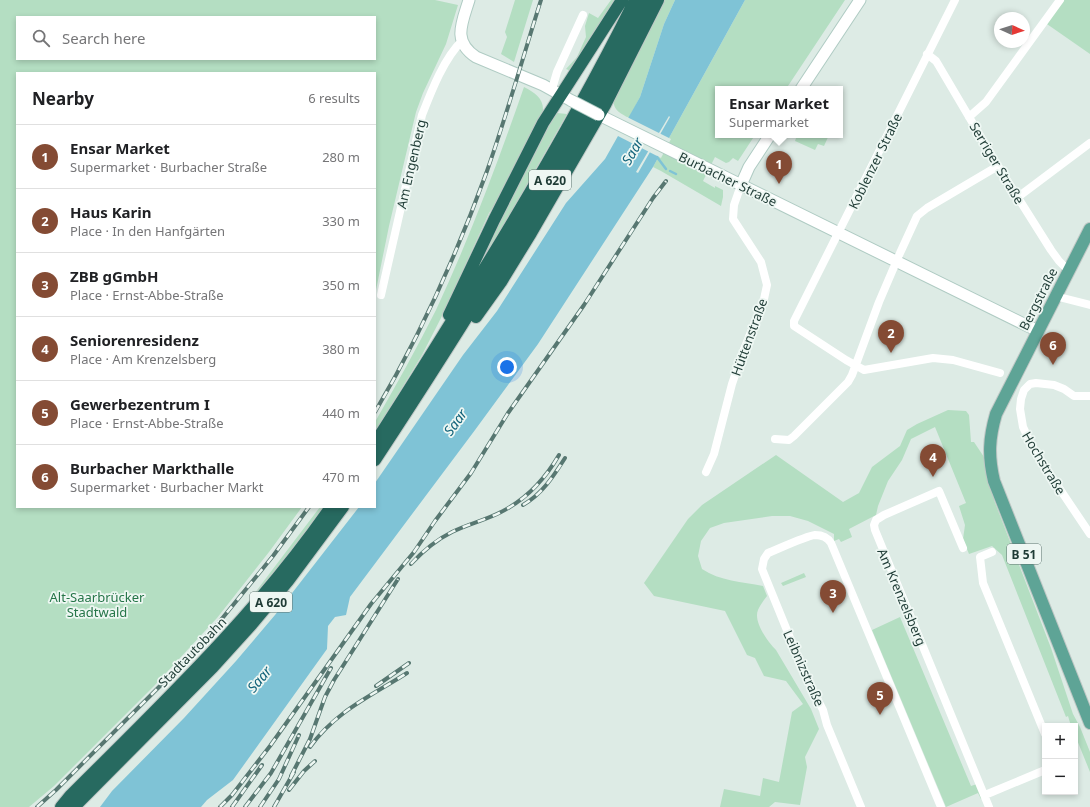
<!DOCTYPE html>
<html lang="en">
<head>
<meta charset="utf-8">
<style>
  :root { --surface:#fff; --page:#f2f2f2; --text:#202124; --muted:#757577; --line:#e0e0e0; --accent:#844b34 }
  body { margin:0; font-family:"Noto Sans",sans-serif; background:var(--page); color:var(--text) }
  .controls { position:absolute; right:12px; bottom:12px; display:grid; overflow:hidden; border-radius:0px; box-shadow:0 2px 6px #0003 }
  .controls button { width:36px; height:36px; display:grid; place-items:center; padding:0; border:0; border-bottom:1px solid var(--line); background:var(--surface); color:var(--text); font:20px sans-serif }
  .compass { position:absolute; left:994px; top:12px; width:36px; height:36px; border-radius:50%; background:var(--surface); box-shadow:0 2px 6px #0003; rotate:93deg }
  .you { position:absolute; left:507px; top:367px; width:14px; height:14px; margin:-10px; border:3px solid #fff; border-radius:50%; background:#1a73e8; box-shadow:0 0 0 6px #1a73e833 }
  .badge { display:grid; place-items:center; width:26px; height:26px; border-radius:50%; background:var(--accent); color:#fff; font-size:13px; font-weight:700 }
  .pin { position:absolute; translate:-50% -33px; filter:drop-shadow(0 1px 2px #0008) }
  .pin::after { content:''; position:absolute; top:21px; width:14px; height:12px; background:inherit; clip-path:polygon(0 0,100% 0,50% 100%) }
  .popup { position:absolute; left:715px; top:86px; width:128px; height:52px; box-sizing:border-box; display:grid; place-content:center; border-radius:0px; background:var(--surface); filter:drop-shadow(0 1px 3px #0005); font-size:13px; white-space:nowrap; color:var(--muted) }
  .popup b { font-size:15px; color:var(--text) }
  .popup::after { content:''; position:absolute; left:50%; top:100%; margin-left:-8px; border:8px solid transparent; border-top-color:var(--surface) }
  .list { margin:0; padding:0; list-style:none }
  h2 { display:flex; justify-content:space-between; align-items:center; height:52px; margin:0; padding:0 16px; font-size:17px }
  h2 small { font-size:13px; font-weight:400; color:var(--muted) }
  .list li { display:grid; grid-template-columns:26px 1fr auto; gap:12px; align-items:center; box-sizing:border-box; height:64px; padding:0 16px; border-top:1px solid var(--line) }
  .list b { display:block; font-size:15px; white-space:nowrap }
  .list p { margin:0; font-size:13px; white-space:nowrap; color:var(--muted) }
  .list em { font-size:13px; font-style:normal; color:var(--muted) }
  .icon { flex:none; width:22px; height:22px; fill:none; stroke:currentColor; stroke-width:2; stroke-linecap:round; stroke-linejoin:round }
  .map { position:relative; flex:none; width:1090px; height:807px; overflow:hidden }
  .search { position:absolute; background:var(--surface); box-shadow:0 2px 6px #0003; left:16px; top:16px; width:360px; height:44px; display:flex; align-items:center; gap:10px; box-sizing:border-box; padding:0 14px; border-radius:0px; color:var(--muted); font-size:15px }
  .panel { position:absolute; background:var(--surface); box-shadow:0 2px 6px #0003; left:16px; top:72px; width:360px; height:436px; border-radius:0px }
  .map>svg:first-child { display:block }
  .green { fill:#b4dec2; fill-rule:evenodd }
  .water { fill:#7fc3d6; fill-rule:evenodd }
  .pier { fill:#ddebe5 }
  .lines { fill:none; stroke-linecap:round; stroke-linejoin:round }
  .stream { stroke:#7fc3d6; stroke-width:2.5 }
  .secondary-casing { stroke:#afcbc3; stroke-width:13 }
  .primary-casing { stroke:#c0c8c6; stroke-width:14 }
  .highway-casing { stroke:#c0c8c6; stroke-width:14 }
  .street { stroke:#fff; stroke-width:8 }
  .secondary { stroke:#fff; stroke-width:11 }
  .primary { stroke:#5ea496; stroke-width:12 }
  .highway { stroke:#276a60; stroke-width:12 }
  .rail-casing { stroke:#577771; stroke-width:4 }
  .rail { stroke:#eef7f3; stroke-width:2.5; stroke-dasharray:8; stroke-linecap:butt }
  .secondary-bridge-casing { stroke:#afcbc3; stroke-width:13; stroke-linecap:butt }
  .secondary-bridge { stroke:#fff; stroke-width:11 }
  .labels { text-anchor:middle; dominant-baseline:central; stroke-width:3.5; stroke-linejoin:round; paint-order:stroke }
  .shield { fill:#eef7f3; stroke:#5c736e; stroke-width:1 }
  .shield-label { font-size:12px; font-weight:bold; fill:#1e3b35 }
  .street-label { font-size:13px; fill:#1e3b35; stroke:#eef7f3 }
  .park-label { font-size:13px; fill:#257548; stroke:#eef7f3 }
  .water-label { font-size:14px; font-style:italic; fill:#13647b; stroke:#eef7f3 }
</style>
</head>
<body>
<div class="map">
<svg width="1090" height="807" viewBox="0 0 1090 807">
  <rect width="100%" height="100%" fill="#ddebe5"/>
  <!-- green -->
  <path class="green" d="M0,0H435L458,5L446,44L423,93L416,112L389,226L375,295V73H17V507H302L269,552L217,618L154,686L54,786L29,807H0ZM17,17H375V59H17Z
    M515,0H533L514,62L501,54L507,37L505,32Z
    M611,0H618L571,71L566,69L577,57L586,37L585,26L589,13L598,18Z
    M665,0H675L664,24L640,97L629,118C620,113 612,110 614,98Z
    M745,0H845L786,89H718V135H755L738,161L733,158L729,162L726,163L715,157L703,181L715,188V186L723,190V197L721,206L661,171L653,167Z
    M1060,0H1090V54L1044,22Z
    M524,87C535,93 544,98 543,112L495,205L489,213L443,314L422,355L375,432V422C396,385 417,348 436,310C470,237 498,162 524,87Z
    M557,113L567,114L482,264L480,263L499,221L540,139Z
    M790,135H829L824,146L818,144L815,150L795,141L796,138Z
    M948,410L966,411L969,415L971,442H974L986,460L994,496V500L1051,648L1073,714L1080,727L1090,752V772L1075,735V726H1071L1068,716L1066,717L1002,555L992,546L969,554L963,539L965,525L959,506L966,503L935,427L911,439L902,460L888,481L878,506L876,515L849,529L852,537L841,542L839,539L834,541V534L808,521L790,516H772L724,523L710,528L701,541L698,556L702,569C720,581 742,582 763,586L767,596C764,600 760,605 758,610C753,622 768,642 776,650L811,709L819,729L805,757L807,767L800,805L775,802L769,807H720L724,789L760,796L763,778L779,782L792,712L803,704L786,681L764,676L755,658L747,655L725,611L654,596L644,583L688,519L702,505L776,455L843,502L859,493L872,467L900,446L907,430L917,424Z
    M320,507H324L253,600L251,598Z
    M804,573L806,577L783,586L781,583Z
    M900,617L971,786L977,784L983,798L981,799L978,793L946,807L872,630Z"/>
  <!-- water -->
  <path class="water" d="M675,0H745L653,167L538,344L475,430L350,597L346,615L335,617L328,626L327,649L233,780L207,800L201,807H100L112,791L184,718L236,661L275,615L359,507H375V483L463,355L497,311L566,203L605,159L640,97L664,24ZM669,116L670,117L638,173L636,172Z"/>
  <!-- pier -->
  <path class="pier" d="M627,117L671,139L661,158L616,135Z"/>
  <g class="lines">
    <!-- stream -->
    <path class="stream" d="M657,157L666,169
      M670,171L676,174"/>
    <defs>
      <path id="secondary" d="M469,0C462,23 452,41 476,57L543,85L572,101
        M801,89L860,0
        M599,115L1038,331
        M741,185L749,167L770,135"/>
      <path id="primary" d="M1090,229L996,414C989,438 988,456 994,481L1090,723"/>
      <path id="highway" d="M449,315L494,220L543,123L622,0
        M476,317L501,282L531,233L605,105L658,0
        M375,443C406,395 436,347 465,300C526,202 584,103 635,0
        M375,460C473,311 567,160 647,0
        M61,807L70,796C162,704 257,614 331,507
        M74,807L213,667L252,624L288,581L343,507"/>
    </defs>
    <!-- secondary casing -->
    <use href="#secondary" class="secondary-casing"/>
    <!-- primary casing -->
    <use href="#primary" class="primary-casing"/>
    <!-- highway casing -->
    <use href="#highway" class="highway-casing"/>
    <!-- street -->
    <path class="street" d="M955,0L794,321V326L846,360L864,370L933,358L953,360L1000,373
      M927,54L936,61L939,66L998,166L1051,250L1059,261L1068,270
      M552,89L557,72L583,15
      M969,117L986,102L1060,0
      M1018,197L1090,143
      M381,295L422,115C431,92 444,58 462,41
      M1055,296L1090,305
      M1090,396H1074L1064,389L1054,385L1036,383L1030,384L1024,390L1021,399L1020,409L1023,427L1031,444L1043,464L1090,534
      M775,439L789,440L794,436L848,382L852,375L879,302L900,253L917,216L927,208L998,166
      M706,472L714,454L732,384L743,352L764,299L767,285L761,262L733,219L734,205L741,185
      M963,548L939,491L884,515L876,520L874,525L875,530L989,807
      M992,552L980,557L983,583L1045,734
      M985,795L1045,770
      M861,807L827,725L823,710L806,677L762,569L764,559L768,553C778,549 806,536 815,535C822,535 828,538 831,543L941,807"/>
    <!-- secondary -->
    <use href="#secondary" class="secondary"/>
    <!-- primary -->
    <use href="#primary" class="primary"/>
    <!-- highway -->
    <use href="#highway" class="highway"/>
    <defs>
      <path id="rail" d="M375,412C420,336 457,254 487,171C507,114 523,57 541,0
        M523,505C542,494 553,477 565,458
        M411,564C423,551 436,540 452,532C468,524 486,520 501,512C527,499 545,479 559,455
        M376,686L409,663
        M310,747C336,711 371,696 407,673
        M291,776L310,739L325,697L334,680L398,579
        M289,790L304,771L315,761
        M37,807L56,790L164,682L216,626L273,556L309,507
        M220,807L232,795L270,746L371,604L414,552L435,521L471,473L508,413L584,305L653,198L666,181
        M232,807L262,765
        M245,807L271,773L331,668
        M260,807L279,779L299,735
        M274,807L294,772"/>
    </defs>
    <!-- rail casing -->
    <use href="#rail" class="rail-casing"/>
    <!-- rail -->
    <use href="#rail" class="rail"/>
    <defs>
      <path id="secondary-bridge" d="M572,101L599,115"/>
    </defs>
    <!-- secondary-bridge casing -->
    <use href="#secondary-bridge" class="secondary-bridge-casing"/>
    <!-- secondary-bridge -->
    <use href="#secondary-bridge" class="secondary-bridge"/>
  </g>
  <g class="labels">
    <!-- shield labels -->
    <g class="shield">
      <rect x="529" y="170" width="42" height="20" rx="3"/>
      <rect x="1007" y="544" width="34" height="20" rx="3"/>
      <rect x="250" y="592" width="42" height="20" rx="3"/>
    </g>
    <g class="shield-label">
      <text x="550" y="180">A 620</text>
      <text x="1024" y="554">B 51</text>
      <text x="271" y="602">A 620</text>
    </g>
    <!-- street labels -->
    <g class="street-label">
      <text transform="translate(875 161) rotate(-64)">Koblenzer Straße</text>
      <text transform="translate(997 163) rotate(59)">Serriger Straße</text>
      <text transform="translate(411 164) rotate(-77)">Am Engenberg</text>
      <text transform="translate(728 179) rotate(26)">Burbacher Straße</text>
      <text transform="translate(1038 299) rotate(-63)">Bergstraße</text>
      <text transform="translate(749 337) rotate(-70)">Hüttenstraße</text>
      <text transform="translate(1044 463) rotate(59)">Hochstraße</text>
      <text transform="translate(902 597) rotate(67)">Am Krenzelsberg</text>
      <text transform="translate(192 652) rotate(-46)">Stadtautobahn</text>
      <text transform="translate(804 668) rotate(66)">Leibnizstraße</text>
    </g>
    <!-- park labels -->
    <g class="park-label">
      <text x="97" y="597">Alt-Saarbrücker<tspan x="97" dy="15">Stadtwald</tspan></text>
    </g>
    <!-- water labels -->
    <g class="water-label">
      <text transform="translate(632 151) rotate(-60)">Saar</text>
      <text transform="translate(455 422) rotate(-54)">Saar</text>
      <text transform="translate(259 679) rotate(-50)">Saar</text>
    </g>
  </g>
</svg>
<div class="controls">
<button>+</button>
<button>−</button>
</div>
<svg class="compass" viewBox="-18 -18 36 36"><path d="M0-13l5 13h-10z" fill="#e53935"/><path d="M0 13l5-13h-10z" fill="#757577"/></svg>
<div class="you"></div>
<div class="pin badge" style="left:779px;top:184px">1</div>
<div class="popup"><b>Ensar Market</b>Supermarket</div>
<div class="pin badge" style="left:891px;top:353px">2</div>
<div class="pin badge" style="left:833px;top:613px">3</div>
<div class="pin badge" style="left:933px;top:477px">4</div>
<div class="pin badge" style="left:880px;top:715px">5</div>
<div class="pin badge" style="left:1053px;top:365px">6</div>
<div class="search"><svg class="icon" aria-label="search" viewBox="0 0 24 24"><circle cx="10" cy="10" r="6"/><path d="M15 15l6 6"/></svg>Search here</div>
<section class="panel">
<h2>Nearby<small>6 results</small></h2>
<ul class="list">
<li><span class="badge">1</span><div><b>Ensar Market</b><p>Supermarket · Burbacher Straße</p></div><em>280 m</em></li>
<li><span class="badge">2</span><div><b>Haus Karin</b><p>Place · In den Hanfgärten</p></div><em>330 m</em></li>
<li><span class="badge">3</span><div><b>ZBB gGmbH</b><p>Place · Ernst-Abbe-Straße</p></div><em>350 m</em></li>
<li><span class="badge">4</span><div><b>Seniorenresidenz</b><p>Place · Am Krenzelsberg</p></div><em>380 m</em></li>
<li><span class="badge">5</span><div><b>Gewerbezentrum I</b><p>Place · Ernst-Abbe-Straße</p></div><em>440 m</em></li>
<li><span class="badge">6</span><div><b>Burbacher Markthalle</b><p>Supermarket · Burbacher Markt</p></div><em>470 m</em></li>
</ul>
</section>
</div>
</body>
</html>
